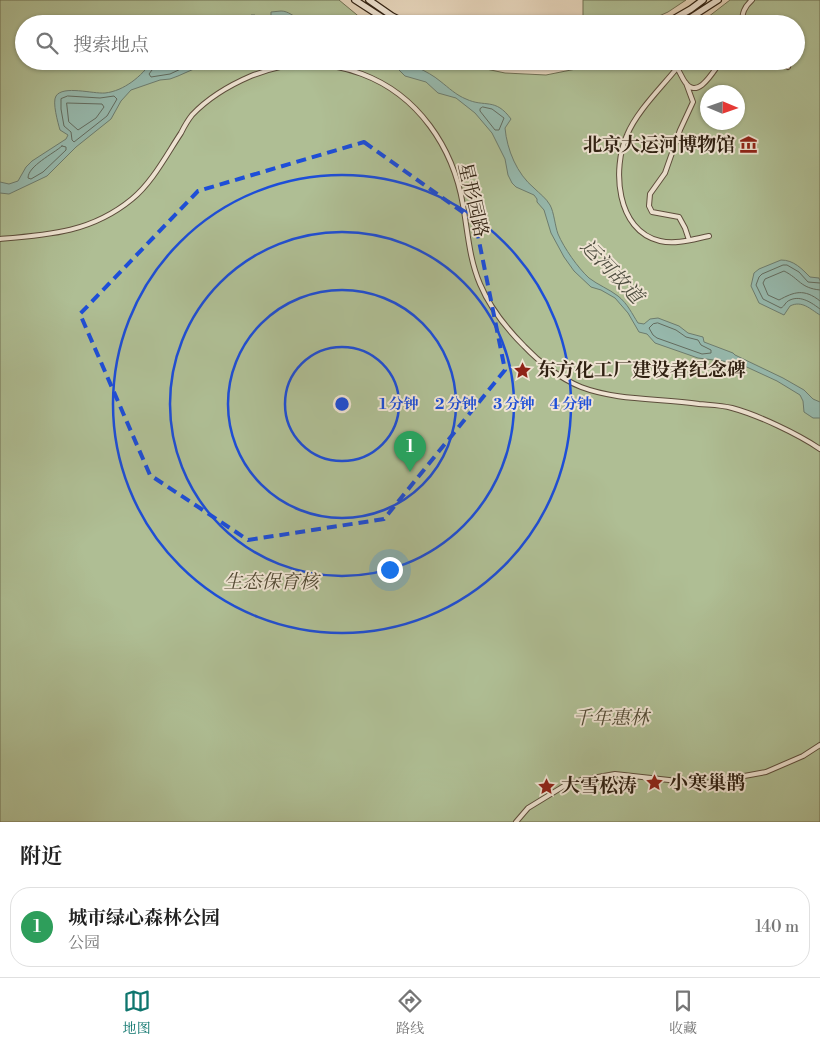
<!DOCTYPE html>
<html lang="zh">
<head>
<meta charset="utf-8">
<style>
  :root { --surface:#fff; --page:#f6f6f6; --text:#222; --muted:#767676; --line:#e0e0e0; --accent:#0f766e }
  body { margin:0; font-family:"Libre Bodoni","Noto Serif SC",serif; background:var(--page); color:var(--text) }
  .compass { position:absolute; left:700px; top:85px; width:45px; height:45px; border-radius:50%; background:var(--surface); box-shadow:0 1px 4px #0004; rotate:92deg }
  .you { position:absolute; left:389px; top:569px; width:18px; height:18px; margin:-12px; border:4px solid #fff; border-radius:50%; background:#1a73e8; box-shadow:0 0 0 8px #1a73e833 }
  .badge { display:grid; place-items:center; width:32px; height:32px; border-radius:50%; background:var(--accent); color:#fff; font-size:16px; font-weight:700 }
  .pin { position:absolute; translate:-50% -41px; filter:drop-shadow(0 1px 2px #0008) }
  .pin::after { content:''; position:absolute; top:26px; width:18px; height:15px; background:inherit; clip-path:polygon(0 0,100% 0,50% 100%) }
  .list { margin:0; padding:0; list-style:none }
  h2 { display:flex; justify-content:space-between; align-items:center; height:65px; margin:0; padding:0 20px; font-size:21px }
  h2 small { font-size:16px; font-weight:400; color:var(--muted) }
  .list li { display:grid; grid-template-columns:32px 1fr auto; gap:15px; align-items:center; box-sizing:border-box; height:80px; margin:0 10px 10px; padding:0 10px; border:1px solid var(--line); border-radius:20px }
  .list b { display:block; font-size:19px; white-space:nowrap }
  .list p { margin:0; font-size:16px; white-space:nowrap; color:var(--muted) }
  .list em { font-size:16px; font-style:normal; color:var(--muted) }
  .icon { flex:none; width:28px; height:28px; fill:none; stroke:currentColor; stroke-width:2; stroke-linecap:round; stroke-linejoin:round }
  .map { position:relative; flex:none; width:820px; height:822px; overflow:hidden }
  .search { position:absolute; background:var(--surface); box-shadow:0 1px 4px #0004; left:15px; right:15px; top:15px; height:55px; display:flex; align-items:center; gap:12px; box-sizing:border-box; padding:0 18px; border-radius:28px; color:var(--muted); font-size:19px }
  .sheet { height:155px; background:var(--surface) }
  nav { display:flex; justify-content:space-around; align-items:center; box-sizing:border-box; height:70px; border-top:1px solid var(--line); background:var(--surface); font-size:14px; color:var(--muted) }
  nav a { display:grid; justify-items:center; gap:2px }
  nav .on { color:var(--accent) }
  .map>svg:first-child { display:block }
  .green { fill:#afbe94; stroke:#707053; fill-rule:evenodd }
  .water { fill:#96b8ac; stroke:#6d7c6e }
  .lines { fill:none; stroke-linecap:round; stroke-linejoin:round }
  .shore { stroke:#636c5f; stroke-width:1 }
  .street-casing { stroke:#5d4e3c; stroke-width:6 }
  .secondary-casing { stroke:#302112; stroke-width:8 }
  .street { stroke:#eee3d2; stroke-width:4 }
  .secondary { stroke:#eee3d2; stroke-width:5.5 }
  .marked { fill:none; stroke:#1d4ed8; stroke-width:4; stroke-dasharray:10 6; stroke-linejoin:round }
  .ring { fill:none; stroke:#1d4ed8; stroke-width:2.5 }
  .labels { text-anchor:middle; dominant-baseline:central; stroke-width:4; stroke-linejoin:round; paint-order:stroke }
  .poi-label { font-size:19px; font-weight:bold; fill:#302112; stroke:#eee3d2; text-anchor:start }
  .street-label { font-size:19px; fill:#302112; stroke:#eee3d2 }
  .park-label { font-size:19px; font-style:italic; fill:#504832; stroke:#eee3d2 }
  .water-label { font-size:20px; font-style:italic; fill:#4f4e40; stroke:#eee3d2 }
  .centre { fill:#1d4ed8; stroke:#eee3d2; stroke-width:2.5 }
  .ring-label { font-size:15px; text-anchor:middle; font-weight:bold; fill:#1d4ed8; stroke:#eee3d2; stroke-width:4; stroke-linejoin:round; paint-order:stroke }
</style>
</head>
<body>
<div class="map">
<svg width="820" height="822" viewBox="0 0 820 822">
  <rect width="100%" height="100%" fill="#e5d4ba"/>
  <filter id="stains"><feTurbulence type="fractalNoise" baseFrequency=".004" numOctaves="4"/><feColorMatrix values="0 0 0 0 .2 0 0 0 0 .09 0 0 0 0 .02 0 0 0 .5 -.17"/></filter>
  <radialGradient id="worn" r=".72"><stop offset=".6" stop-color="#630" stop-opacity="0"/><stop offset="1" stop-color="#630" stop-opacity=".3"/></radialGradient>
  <!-- green -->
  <path class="green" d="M0,0H339L368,24H24V61H448L505,73L546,75L616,61H796V24H699L730,0H820V822H0ZM708,92H738V122H708Z
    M583,0H686L668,12L641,24H583Z"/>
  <!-- water -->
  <path class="water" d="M281,11C289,11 293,17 301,19C308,20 315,19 321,24H213L233,19L235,21L251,18V15H255L256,21L271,18V12Z
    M152,61H212L178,76L170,79L160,80L131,90L121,101L111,119L76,147L47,176L9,194L0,193V182L9,184L18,181L26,167L32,161L66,139L68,135L60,130C58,123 52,102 56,96C63,85 93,94 105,93C124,91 142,76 152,61Z
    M390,61C406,61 428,71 440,81C449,88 456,95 466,99C485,108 495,97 511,119L505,128C507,150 517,174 534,188C540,194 546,198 550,205C554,212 555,226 558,234C564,248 578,268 589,278C598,285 609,289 618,296C628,304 632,314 638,323L644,324L650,319L658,318L679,326L688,333L703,337L704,342L733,353L735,355L783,378L804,390L813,399L820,402V418H813L804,412L803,401L800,395L777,381L738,363L698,358L655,343L647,334L639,332L628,313L615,298L601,290L591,287L574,271L564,257L551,233L544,210L537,202V199L534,195L516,187L512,183L508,175L505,159L492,133L475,113L456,98L438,93L426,82L405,76Z
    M781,260C794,260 802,269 810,277L819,278L820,281V315C810,309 802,300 790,306L784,315L759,303L751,286L754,273L759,269Z"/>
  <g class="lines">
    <!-- shore -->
    <path class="shore" d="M156,61L155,66L149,74L151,77L170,74L198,61
      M68,96L100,98L114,96L117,99L107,116L74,142L72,140L71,132L64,126L61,109V99Z
      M67,103L102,104L104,107L96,118L78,130L69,122Z
      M483,107L492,109L504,118L499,130H495L480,111V109Z
      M62,146L66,147V150L43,172L31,179L28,178C28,166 53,154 62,146Z
      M820,283L808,282L799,272L787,265H783L762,274L759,277L756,285L763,299L781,308C785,306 785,302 790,300C801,295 812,303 820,309
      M820,290C800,288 800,279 784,271L765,279L763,283L768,295L779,300C794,292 804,288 820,301
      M658,323L676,330L686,337L698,340L701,345L711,350V353L702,354L657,338L653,335L649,328L653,324Z"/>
    <defs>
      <path id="street" d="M742,17L746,24
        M742,24C742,13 744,7 752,0
        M674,61L677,68C661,88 637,111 627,135C612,168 616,231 660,241C676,245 694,239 709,236
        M782,61L788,67
        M677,68C680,72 682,78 685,82C698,101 714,70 721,61
        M686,83L693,102L680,130L665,173L650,194L649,206L652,212L679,217L685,228L689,240
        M0,239C50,235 92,232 132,199C152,183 167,154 181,133C184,127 188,120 192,115C208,98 230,85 251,76C289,61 323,60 362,74C418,95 453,147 463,205C468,233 469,258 480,284C490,308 506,328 524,346C539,362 561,379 581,387C618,401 660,398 699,404C710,405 721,405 732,408C758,415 798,434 820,449
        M516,822L528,808L564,786L581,780L615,774L687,782L705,783L728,779L766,772L803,756L820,745"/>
      <path id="secondary" d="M355,0L392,24
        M369,0L392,16L408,24
        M665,24L691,9L703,0
        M681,24L718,0
        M504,61L534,64L569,61"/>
    </defs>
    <!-- street casing -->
    <use href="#street" class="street-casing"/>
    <!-- secondary casing -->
    <use href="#secondary" class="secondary-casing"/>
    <!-- street -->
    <use href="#street" class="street"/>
    <!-- secondary -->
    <use href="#secondary" class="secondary"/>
  </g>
  <!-- marked area -->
  <path class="marked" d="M364,142L475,221L505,370L384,519L248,540L150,475L80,314L198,191Z"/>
  <!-- distance rings -->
  <g class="ring">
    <circle cx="342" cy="404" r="57"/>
    <circle cx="342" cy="404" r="114"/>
    <circle cx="342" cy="404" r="172"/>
    <circle cx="342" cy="404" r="229"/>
  </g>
  <!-- icons -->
  <defs>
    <symbol id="museum-bare" viewBox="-9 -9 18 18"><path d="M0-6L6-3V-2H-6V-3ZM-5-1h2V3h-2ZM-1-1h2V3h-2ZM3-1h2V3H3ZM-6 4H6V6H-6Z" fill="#8f2418" stroke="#eee3d2" stroke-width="2.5" paint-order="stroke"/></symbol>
    <symbol id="sight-bare" viewBox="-9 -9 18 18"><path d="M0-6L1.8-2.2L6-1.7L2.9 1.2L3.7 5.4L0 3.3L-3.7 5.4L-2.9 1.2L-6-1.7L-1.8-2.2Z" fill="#8f2418" stroke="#eee3d2" stroke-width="2.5" paint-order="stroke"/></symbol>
  </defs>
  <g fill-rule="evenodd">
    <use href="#museum-bare" x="736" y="132" width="25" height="25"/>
    <use href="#sight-bare" x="510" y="358" width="25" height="25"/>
    <use href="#sight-bare" x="642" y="770" width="25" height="25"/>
    <use href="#sight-bare" x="534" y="774" width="25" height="25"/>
  </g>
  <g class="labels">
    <!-- poi labels -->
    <g class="poi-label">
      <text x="735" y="145" text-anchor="end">北京大运河博物馆</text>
      <text x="537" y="370">东方化工厂建设者纪念碑</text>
      <text x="669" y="783">小寒巢鹊</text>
      <text x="561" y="786">大雪松涛</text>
    </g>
    <!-- street labels -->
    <g class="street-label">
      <text transform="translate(473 200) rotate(77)">星形园路</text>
    </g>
    <!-- park labels -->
    <g class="park-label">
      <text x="271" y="582">生态保育核</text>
      <text x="611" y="718">千年惠林</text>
    </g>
    <!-- water labels -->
    <g class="water-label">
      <text transform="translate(611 272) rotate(46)">运河故道</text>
    </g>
  </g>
  <circle cx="342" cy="404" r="8" class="centre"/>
  <g class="ring-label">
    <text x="399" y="409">1 分钟</text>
    <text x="456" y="409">2 分钟</text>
    <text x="514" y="409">3 分钟</text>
    <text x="571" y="409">4 分钟</text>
  </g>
  <rect width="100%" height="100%" filter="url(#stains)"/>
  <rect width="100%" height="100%" fill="url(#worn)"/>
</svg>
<svg class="compass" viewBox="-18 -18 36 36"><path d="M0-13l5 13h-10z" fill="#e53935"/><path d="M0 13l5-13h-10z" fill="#767676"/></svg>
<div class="you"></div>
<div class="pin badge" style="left:410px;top:472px;background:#2e9e5b">1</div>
<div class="search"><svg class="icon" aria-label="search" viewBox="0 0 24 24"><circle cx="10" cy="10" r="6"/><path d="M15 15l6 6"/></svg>搜索地点</div>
</div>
<section class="sheet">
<h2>附近<small></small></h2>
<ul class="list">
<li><span class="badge" style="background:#2e9e5b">1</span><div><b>城市绿心森林公园</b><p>公园</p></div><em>140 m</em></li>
</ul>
</section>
<nav>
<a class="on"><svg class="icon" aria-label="map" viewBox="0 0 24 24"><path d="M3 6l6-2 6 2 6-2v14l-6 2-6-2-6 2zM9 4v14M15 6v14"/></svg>地图</a>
<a><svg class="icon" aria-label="directions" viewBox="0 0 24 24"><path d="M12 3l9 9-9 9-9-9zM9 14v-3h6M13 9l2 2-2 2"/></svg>路线</a>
<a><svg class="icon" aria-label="saved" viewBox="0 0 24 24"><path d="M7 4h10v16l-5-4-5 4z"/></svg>收藏</a>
</nav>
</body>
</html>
